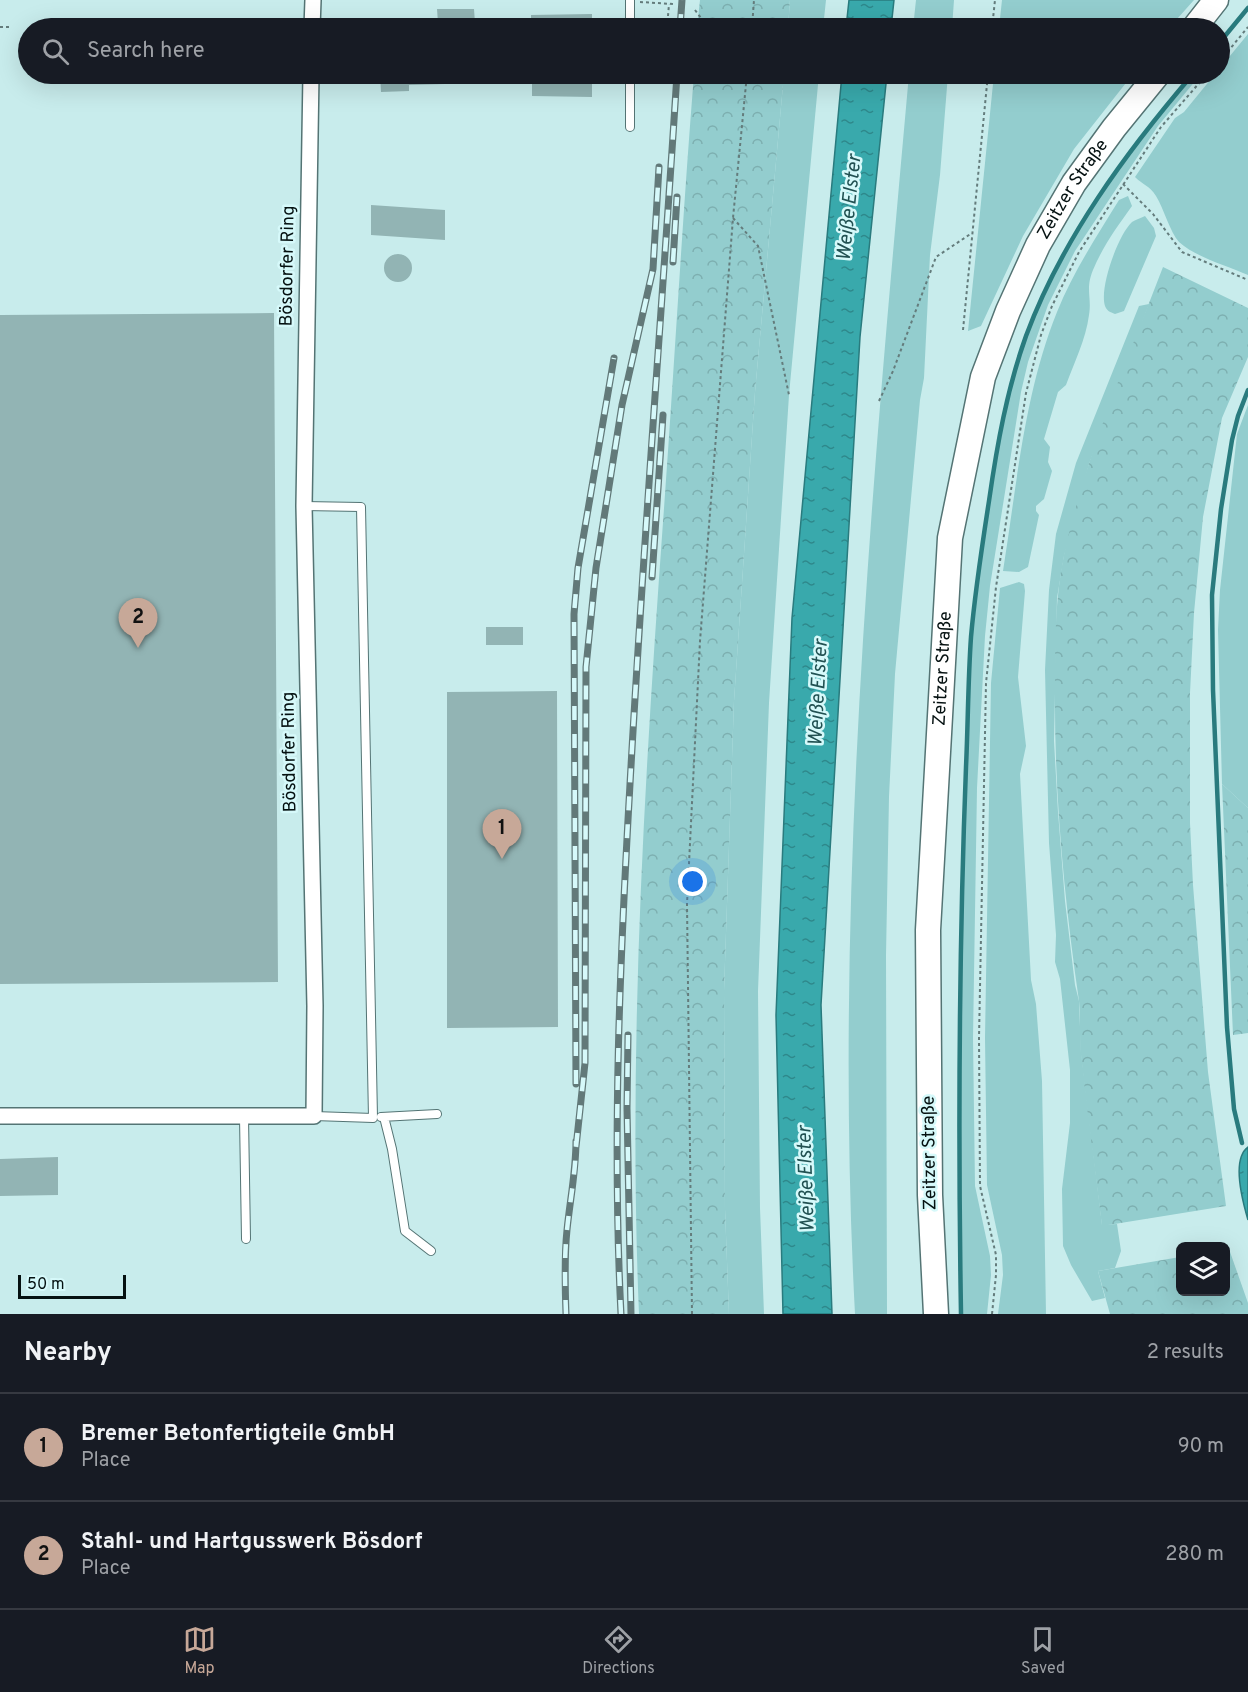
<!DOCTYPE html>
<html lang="en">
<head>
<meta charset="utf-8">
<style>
  :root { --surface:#171b24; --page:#242831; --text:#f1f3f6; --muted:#9ea1a6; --line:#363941; --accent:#c7a898 }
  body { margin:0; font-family:Overpass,sans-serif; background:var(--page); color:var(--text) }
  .controls { position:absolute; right:18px; bottom:18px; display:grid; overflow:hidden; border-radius:9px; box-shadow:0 6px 24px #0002 }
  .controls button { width:54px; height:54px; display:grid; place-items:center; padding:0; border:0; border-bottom:2px solid var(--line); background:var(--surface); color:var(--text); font:30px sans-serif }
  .scale { position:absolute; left:18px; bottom:15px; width:108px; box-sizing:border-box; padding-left:6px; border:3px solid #051111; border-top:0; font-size:16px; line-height:21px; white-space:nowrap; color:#051111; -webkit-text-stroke:4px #d6f9fa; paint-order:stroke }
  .you { position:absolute; left:693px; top:882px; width:21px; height:21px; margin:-15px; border:4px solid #fff; border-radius:50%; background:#1a73e8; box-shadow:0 0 0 9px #1a73e833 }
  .badge { display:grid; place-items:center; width:39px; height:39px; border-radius:50%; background:var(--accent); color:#111; font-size:20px; font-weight:700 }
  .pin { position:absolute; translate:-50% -50px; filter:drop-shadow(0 2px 3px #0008) }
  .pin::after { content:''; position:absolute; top:32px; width:21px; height:18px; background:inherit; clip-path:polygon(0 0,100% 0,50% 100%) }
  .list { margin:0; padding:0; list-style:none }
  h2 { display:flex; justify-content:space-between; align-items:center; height:78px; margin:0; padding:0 24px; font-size:26px }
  h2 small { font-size:20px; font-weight:400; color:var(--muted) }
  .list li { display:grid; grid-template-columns:39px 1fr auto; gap:18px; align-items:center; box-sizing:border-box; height:108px; padding:0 24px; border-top:2px solid var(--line) }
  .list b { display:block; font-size:22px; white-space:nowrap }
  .list p { margin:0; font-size:20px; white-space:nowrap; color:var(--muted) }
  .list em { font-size:20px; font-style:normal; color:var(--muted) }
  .icon { flex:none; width:33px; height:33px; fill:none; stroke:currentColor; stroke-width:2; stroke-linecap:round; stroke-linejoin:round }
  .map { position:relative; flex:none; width:1248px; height:1314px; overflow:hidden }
  .search { position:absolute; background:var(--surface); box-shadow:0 6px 24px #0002; left:18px; right:18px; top:18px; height:66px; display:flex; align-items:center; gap:15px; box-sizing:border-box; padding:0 21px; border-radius:33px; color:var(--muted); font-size:22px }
  .sheet { height:294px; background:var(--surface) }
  nav { display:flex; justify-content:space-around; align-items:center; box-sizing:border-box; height:84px; border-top:2px solid var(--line); background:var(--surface); font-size:16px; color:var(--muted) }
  nav a { display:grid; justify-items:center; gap:3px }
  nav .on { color:var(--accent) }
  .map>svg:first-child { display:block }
  .grass { fill:#93cdce }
  .forest { fill:url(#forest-crowns) }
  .water { fill:url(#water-ripples); stroke:#297b7e; stroke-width:1.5 }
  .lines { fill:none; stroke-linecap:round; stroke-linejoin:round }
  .stream { stroke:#297b7e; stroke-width:4.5 }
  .building { fill:#92b4b4 }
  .service-casing { stroke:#547474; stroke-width:10 }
  .minor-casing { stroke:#547474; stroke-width:18 }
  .primary-casing { stroke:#547474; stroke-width:27 }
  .path { stroke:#647c7c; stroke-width:2; stroke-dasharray:3 3; stroke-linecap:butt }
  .service { stroke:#fff; stroke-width:8 }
  .minor { stroke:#fff; stroke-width:15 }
  .primary { stroke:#fff; stroke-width:24 }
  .rail-casing { stroke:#627979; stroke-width:7 }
  .rail { stroke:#d6f9fa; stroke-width:4.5; stroke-dasharray:14; stroke-linecap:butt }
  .labels { text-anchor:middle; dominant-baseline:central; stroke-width:5; stroke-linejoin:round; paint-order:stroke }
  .street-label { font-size:18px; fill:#051111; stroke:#d6f9fa }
  .water-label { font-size:20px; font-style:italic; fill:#215152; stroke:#d6f9fa }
</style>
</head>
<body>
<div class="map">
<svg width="1248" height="1314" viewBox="0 0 1248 1314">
  <defs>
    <pattern id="forest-crowns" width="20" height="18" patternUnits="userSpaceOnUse" patternTransform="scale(1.5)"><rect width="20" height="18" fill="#93cdce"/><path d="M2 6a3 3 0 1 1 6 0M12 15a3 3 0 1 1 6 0" fill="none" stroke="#7dafb0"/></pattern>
    <pattern id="water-ripples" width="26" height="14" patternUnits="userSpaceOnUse" patternTransform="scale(1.5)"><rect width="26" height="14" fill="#39a9ac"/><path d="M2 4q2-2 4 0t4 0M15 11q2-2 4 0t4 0" fill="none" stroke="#2e888b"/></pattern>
  </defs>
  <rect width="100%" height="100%" fill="#c8ecec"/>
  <!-- grass -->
  <path class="grass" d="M790,0H826L823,28H788Z
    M916,0H954L952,28H913Z
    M1002,0H1194L1169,28H999Z
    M1248,34V275C1228,266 1195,257 1179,242C1170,232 1164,209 1156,196C1149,185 1143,185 1135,177L1175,118L1184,112L1215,74H1220V68Z
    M784,74H819L789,395L769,703L758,991L760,1208L764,1314H729L725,1209L724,991L734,701L755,392Z
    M909,74H948L940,175L930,255L924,378L920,400L895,674L889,797L886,955L887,1314H855C833,900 872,486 909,74Z
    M994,74H1133L1074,149L1023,236L981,326L968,331Z
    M1193,74H1201L1158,126L1075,251L1048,305L1028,362L1021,392L990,586L985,636L977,788L973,1038L975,1186L990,1256L991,1275L987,1314H961C958,1132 959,949 966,767C968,724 968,680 971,637C975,591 982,546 989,501C997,445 1007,389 1026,336C1062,239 1126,152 1193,74Z
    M1128,196L1132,206C1117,227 1103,246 1093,270C1085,289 1092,297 1089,315C1086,339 1074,363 1066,385L1058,392L1044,439L1050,447L1048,462L1052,471L1044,499L1036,506V511L1039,515L1028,567L1019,572L1003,571C1017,484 1024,394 1057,312C1073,272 1097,236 1119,200Z
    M1145,216L1154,228L1156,236L1124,311L1115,314C1110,312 1107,311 1105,306C1099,288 1118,235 1132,222C1135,220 1141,218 1145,216Z
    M1149,304L1089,464L1064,556L1057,598L1054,741L1058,812L1065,901L1075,985L1079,1001L1081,1052L1102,1225L1117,1224L1121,1251L1115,1268L1098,1271L1105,1298L1092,1301L1071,1265L1063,1246L1062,1189L1070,1123V1070L1060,979L1055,962L1056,935L1049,843L1045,670L1049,590L1056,534L1076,463L1139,306Z
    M1248,405V808L1222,784L1218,630L1220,590L1237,434Z
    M1019,582L1024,584L1025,591L1018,677L1026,746L1020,774L1031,980L1036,1004L1042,1081L1046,1314H998L1003,1275L1002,1255L987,1185L985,1038L991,683L1000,588Z"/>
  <!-- forest -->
  <path class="forest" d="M700,0H790L788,28H697Z
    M694,74H784L755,392L734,701L724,991L725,1209L729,1314H639C628,1050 644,786 663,522C674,373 682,223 694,74Z
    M1163,267L1248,308V357L1222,418L1203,517L1194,613L1190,693V823L1193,885L1208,1072L1226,1206L1102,1226C1095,1169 1087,1112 1081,1055C1079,1037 1081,1018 1079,1001C1064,897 1054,792 1055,687C1055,643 1055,598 1064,555C1085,456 1127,361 1163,267Z
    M1222,784L1248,808V1033L1233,1035Z
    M1229,1249L1248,1303V1314H1110L1098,1271L1180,1257V1292H1226V1250Z"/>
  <!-- water -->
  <path class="water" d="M849,0H894L891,28H846Z
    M842,74H887L860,337L821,1005L832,1314H783L776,1015L792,618Z
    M1248,1147V1220C1243,1203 1231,1159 1248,1147Z"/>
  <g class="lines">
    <!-- stream -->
    <path class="stream" d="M1220,42L1248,8
      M1242,1143L1234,1109L1227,1027L1213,690L1212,595L1221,509L1232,440L1238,416L1248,390
      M961,1314C958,1132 959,949 966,767C968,724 968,680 971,637C975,591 982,546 989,501C997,445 1007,389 1026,336C1062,239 1126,152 1193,74"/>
  </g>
  <!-- building -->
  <path class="building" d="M437,9H474L475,23H438Z
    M592,14V28H531V15Z
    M380,74H445V84L409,85V91L381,92Z
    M532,74H592V97L532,96Z
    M371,205L445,210V240L371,235Z
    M384 268a14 14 0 1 1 28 0a14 14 0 1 1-28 0Z
    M274,313L278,982L0,984V315Z
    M486,627H523V645H486Z
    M557,691L558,1027L447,1028V692Z
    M58,1157V1195L0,1196V1159Z"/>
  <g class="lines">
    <defs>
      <path id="service" d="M630,0V28
        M630,127V74
        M304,506L361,507L373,1118L314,1116
        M244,1117L246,1239
        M381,1117L437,1114
        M384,1117L392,1149L405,1231L431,1251"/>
      <path id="minor" d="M312,28L313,0
        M0,1116H314L315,1006L304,506L311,74"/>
      <g id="primary">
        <path d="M1194,28L1216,0"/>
        <path id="s1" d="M936,1314L930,1195L928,930L950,538L983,377L1008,311L1038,245L1074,183L1114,128L1158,74"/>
      </g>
    </defs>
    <!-- service casing -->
    <use href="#service" class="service-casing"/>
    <!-- minor casing -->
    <use href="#minor" class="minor-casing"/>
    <!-- primary casing -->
    <use href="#primary" class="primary-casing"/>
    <!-- path -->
    <path class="path" d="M640,2L673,4
      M695,10L701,18L700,28
      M0,27H12
      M667,28L669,4
      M752,28L754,0
      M992,28L995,0
      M1220,61L1248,27
      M1123,184L1153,214L1182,252L1248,280
      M733,218L758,246L789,395
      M963,330L988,74
      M879,401L893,371L936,257L972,233
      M692,1314L687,904L700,641L733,218L747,74
      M992,1314L996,1275V1255L980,1186L979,1038L986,683L996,587L1026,393L1041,335L1052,306L1079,252L1161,127L1207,74"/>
    <!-- service -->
    <use href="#service" class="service"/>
    <!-- minor -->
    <use href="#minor" class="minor"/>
    <!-- primary -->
    <use href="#primary" class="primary"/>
    <defs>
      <path id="rail" d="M680,28L682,0
        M673,262L677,197
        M652,577L663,415
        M628,1035L627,1108L631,1314
        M576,1084L574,614L578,568L614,358
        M576,1147L585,1063L586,667L596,568L622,405L653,269L659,167
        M566,1314C565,1286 564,1258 567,1230C570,1200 576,1171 576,1141
        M621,1314C612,1137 620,960 630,784C643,547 662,310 677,74"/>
    </defs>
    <!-- rail casing -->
    <use href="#rail" class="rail-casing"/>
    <!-- rail -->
    <use href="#rail" class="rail"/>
  </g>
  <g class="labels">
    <!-- street labels -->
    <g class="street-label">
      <text stroke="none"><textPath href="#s1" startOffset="1150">Zeitzer Straße</textPath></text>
      <text transform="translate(288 266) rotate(-89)">Bösdorfer Ring</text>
      <text stroke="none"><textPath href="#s1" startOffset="646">Zeitzer Straße</textPath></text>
      <text transform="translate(290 752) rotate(-91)">Bösdorfer Ring</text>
      <text transform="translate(930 1153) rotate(-91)">Zeitzer Straße</text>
    </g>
    <!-- water labels -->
    <g class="water-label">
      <text transform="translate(850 208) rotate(-84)">Weiße Elster</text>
      <text transform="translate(819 693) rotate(-87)">Weiße Elster</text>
      <text transform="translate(807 1179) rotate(-92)">Weiße Elster</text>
    </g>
  </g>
</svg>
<div class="controls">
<button><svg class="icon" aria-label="layers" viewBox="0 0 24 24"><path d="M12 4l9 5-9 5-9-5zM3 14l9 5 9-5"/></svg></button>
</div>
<div class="scale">50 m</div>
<div class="you"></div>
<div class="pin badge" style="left:502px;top:859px">1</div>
<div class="pin badge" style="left:138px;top:648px">2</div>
<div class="search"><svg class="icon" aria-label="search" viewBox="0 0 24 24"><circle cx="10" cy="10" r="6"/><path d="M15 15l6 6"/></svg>Search here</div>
</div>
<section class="sheet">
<h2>Nearby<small>2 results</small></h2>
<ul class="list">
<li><span class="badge">1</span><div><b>Bremer Betonfertigteile GmbH</b><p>Place</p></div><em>90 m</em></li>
<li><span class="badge">2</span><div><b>Stahl- und Hartgusswerk Bösdorf</b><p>Place</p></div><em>280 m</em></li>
</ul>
</section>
<nav>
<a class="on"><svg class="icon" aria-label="map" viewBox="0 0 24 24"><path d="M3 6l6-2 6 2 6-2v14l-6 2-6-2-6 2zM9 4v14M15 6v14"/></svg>Map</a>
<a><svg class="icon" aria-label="directions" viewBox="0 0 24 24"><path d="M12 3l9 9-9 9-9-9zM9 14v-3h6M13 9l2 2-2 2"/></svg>Directions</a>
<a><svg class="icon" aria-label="saved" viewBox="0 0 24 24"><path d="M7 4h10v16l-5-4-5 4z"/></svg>Saved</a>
</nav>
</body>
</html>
